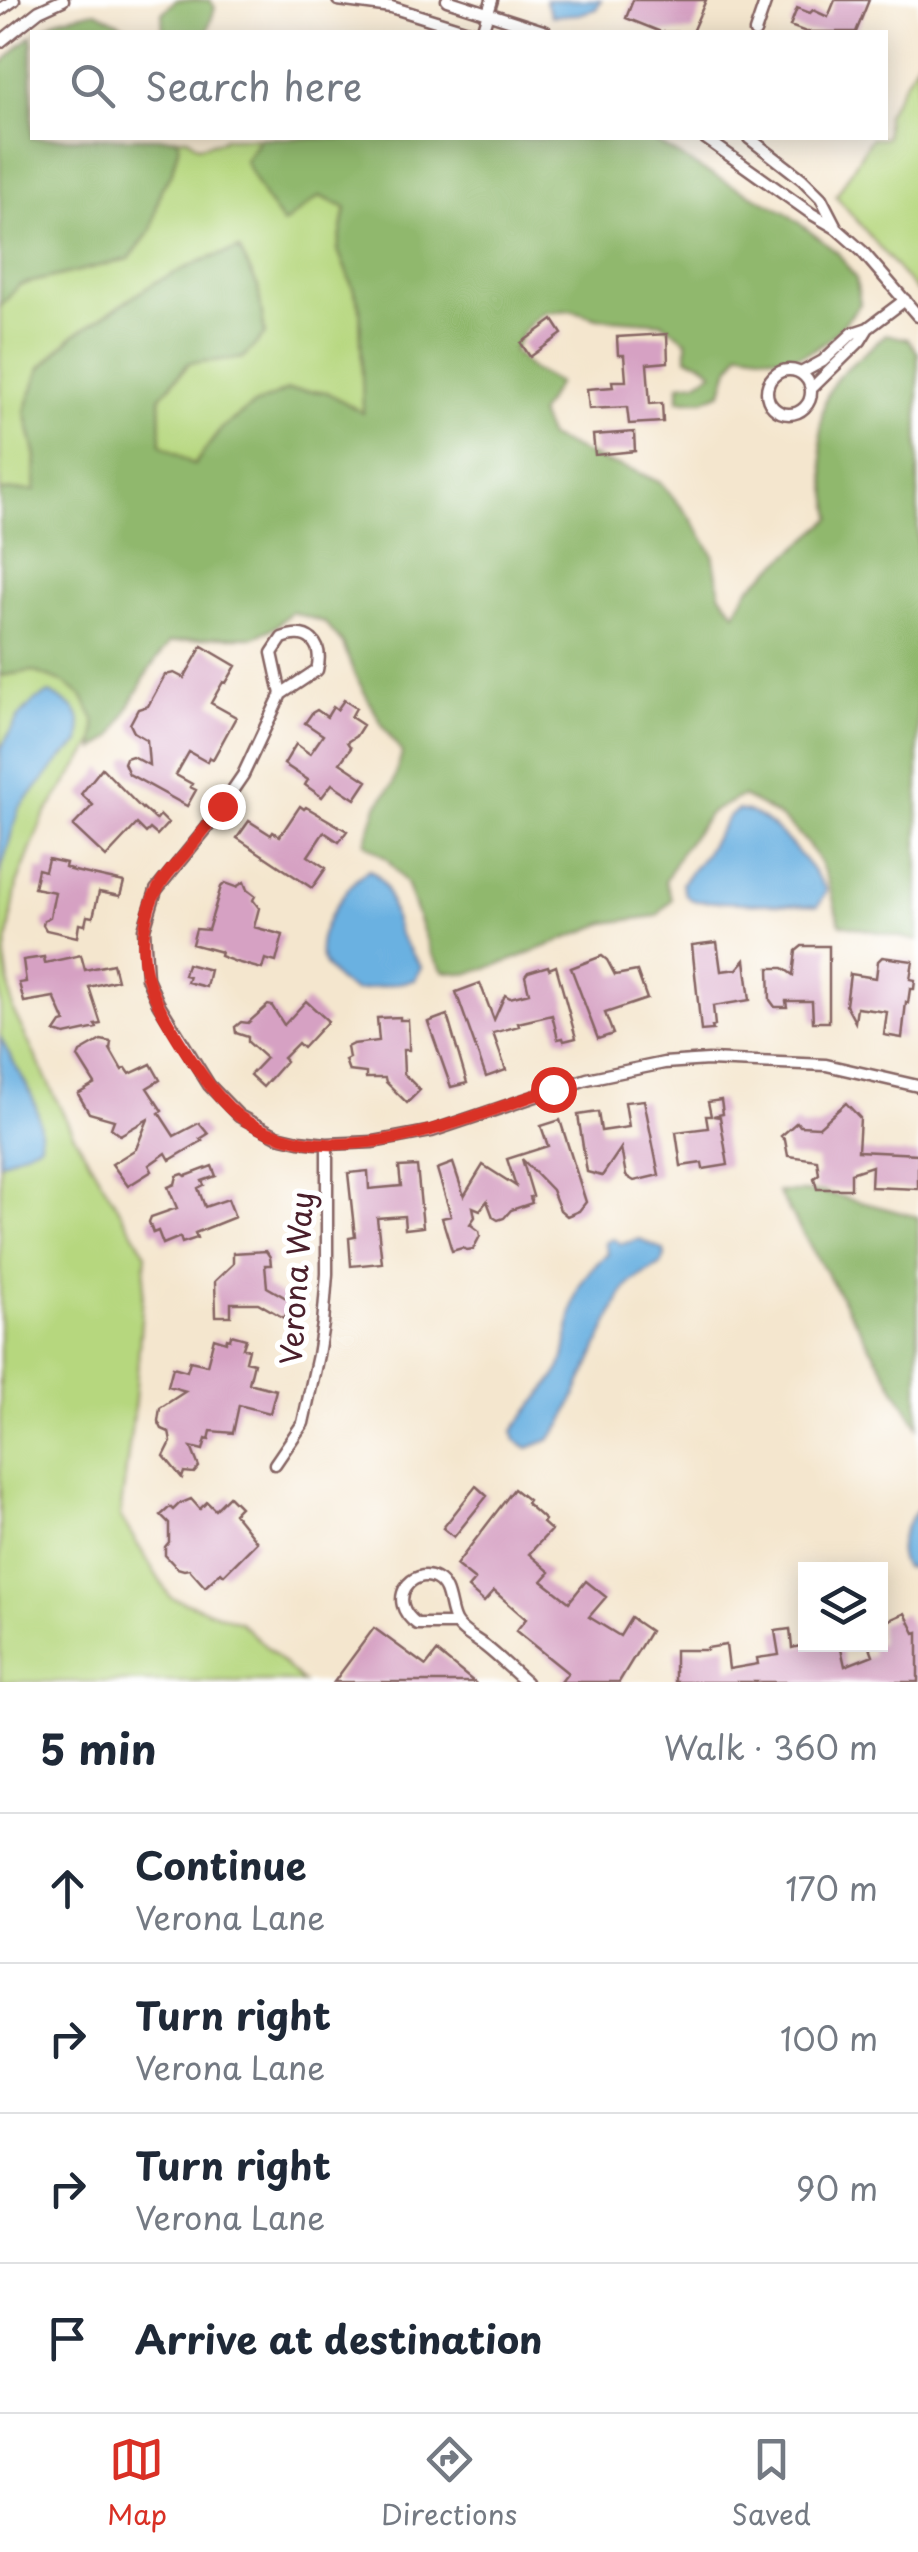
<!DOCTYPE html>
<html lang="en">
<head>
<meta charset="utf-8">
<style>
  :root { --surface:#fff; --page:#f6f6f7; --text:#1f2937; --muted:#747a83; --line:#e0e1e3; --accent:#d93025 }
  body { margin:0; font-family:"Playpen Sans",sans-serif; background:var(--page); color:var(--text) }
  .controls { position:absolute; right:30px; bottom:30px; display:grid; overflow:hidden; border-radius:0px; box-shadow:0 5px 25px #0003 }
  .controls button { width:90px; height:90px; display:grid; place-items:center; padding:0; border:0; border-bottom:2px solid var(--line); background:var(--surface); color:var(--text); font:50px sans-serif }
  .stop { position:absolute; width:30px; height:30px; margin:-22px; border:8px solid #d93025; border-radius:50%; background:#fff }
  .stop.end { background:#d93025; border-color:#fff; box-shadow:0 2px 10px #0008 }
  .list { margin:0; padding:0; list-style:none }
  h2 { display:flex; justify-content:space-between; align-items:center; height:130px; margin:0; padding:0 40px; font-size:42px }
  h2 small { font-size:32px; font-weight:400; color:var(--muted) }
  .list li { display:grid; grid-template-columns:65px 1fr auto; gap:30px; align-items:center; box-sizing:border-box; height:150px; padding:0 40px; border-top:2px solid var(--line) }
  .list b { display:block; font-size:38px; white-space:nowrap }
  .list p { margin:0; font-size:32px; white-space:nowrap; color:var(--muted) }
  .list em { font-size:32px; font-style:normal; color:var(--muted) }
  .icon { flex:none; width:55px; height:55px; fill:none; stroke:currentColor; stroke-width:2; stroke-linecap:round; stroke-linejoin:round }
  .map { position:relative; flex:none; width:918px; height:1682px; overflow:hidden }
  .search { position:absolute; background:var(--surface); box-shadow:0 5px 25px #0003; left:30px; right:30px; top:30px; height:110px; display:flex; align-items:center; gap:25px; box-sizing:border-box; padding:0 35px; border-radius:0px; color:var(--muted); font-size:38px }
  .sheet { height:730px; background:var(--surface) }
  nav { display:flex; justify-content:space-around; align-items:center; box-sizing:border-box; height:140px; border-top:2px solid var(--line); background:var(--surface); font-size:28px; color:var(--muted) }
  nav a { display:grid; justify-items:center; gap:5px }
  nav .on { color:var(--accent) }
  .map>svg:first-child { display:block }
  .green { fill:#b6d77e; stroke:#807b54; stroke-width:2.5 }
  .forest { fill:#90b86d; stroke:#6d6c4c; stroke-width:2.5 }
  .water { fill:#6bb1e1; stroke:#5a6886; stroke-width:2.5 }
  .building { fill:#d6a1c3 }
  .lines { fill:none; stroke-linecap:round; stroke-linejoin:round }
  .minor-casing { stroke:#866564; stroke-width:15 }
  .minor { stroke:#fff; stroke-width:10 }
  .route { stroke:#d93025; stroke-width:12 }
  .labels { text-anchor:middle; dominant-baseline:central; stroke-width:10; stroke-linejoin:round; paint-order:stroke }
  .street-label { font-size:30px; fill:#4a1f2b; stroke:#fff }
</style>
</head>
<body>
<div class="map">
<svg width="918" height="1682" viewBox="0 0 918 1682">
  <rect width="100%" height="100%" fill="#fff"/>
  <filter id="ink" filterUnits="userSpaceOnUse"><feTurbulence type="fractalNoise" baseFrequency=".01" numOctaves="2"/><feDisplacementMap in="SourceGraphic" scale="20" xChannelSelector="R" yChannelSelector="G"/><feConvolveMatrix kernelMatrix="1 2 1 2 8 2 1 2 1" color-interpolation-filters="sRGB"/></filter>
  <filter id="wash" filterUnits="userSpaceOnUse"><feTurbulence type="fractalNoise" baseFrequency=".0048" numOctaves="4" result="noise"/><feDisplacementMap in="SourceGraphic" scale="40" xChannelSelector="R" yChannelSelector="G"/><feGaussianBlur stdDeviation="2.25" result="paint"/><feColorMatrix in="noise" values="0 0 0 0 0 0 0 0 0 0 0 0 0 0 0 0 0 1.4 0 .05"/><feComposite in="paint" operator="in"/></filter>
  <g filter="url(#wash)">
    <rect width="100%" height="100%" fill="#f4e6ce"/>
    <!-- green -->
    <path class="green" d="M918,60V293L836,196L871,138H886V114Z
      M177,138H188L198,146L221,141L224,138H260L245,161L346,208L338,250L360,306L364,414L327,392L252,406L222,428L194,465L161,445L160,397L190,363L243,358L258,287L239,249L201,261L156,282L73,336L40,369L25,411L36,457L35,491H0V307L19,285L129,259L151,230L161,189L171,175L179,144Z
      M0,631L80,659L110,719L44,816L17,884L5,957L13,1010L72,1132L146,1254L135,1400L120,1516L170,1597L240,1622L303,1682H0Z"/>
    <!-- forest -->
    <path class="forest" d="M176,0H210L215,8L207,32H163L162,13Z
      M96,11L136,32H38L59,19Z
      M32,36V138H177L179,144L171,175L161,189L151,230L129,259L19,285L0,307V66L20,45Z
      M260,138H649L703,170L785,212L838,253L856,279L860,304C844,325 819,355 789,357C774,358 755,352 740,351L728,371L722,392L704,400H679V384L697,382L713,372L703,363L687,358V341L663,323L597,318L571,310L542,313L524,330L513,351L531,369L558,383L539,414L549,437L605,462L635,471L661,483L690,517L713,554L720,593L735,613L749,588L832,518C826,475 807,414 838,377C852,362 871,349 886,334L908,339L918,353V941L840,924C834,905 830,881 820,863C803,831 774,810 742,796L710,813L682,850L665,881L672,899L657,916L605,923L507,962L466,974L443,971L431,953L406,883L387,859L365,843L377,806L393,784L402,753L383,726L355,675L343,644L324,622L291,612L275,627L254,637H213L169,643L149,670L113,736L95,750V722L83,697L65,683L32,671L0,676V491L35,490L36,457L25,411L40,369L73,336L156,282L201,261L239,249L258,287L265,334L243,358L189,363L160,397L161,445L194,465L222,428L252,406L287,390L327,392L363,413L360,306L338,250L346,208L320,196L283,224L264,197L245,161Z
      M778,1192H823L918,1217V1427Z"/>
    <!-- water -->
    <path class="water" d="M545,0H601L596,9L579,14L552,16Z
      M50,693C77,709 83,710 80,743L64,756L19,808L0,874V750L18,718L34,701Z
      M738,810C739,810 753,813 754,814C777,824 814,869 827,891L818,906L697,901C686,899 684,894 682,883L705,854L729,816Z
      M369,870C392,881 390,912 399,933C405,945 414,955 421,967L415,980L355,991C340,984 322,968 320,950C318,928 350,879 369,870Z
      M0,1036C17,1075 43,1096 40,1144L0,1163Z
      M613,1239L622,1244L640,1239L664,1250L665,1256L661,1264L631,1282L621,1295L562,1425L549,1440L528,1448L516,1440L513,1431C528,1408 549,1390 561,1367C565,1358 566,1347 568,1336C575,1296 573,1282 608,1254L605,1243Z
      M918,1509V1567L905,1568C892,1548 905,1526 918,1509Z"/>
    <g id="blocks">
      <!-- building -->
      <path class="building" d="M633,0H706L692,32H661L626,18Z
        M835,0H869L856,32H806L790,26L797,8L810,13L813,10L828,17Z
        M553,320L562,334L530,357L521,343Z
        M667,334L668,362L647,364L650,404L662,403L663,422L629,424L627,407L589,409L587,389L613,387L612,381H626L624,355H618L617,337Z
        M634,432L635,451L595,455L593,435Z
        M202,646L236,666L226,683L223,682L211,703L236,717L213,759L209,757L207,762L189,752L176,775L192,784L190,787L196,790L187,806L129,774L124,763L126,758L132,756L149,765L147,740L134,732L130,724L138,709L148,706L165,675L174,673L184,678Z
        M344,700L356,708L351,717L363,725L356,736L347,742L351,748L340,763L367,781L355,799L332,784L322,797L305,785L308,780L284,764L296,744L310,754L323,735L305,723L312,713L317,710L327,717L333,707L337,710Z
        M102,768L142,809L143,808L156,820L160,815L168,823L157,835L150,829L146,833L137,824L106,857L73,826L93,805L81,794Z
        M300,806L304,809L306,807L347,831L339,842L324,832L308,856L326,868L312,888L237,838L249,821L271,835L273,832L280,836Z
        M48,859L66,863L65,867L71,869L70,870L124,882L120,896L99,892L93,917L87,916L85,925L79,924L77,937L46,930L43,925L44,920L50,917L55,892L34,888L38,869L45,871Z
        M244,882L247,890L255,896L253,900L259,908L254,927L283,935L276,962L265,959L262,969L236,962L220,956L221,952L192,944L196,929L208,930L221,887L225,883L236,887Z
        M717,942L721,971L737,969L745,960L750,1000L713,1006L715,1026L712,1027L713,1030L701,1031L692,945Z
        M802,946H829V1022H813L812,1001H786L787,1007H775L770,1000L769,968H783L793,975L796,951Z
        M81,955L85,970L113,964L117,980L89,987L101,1024L95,1025L97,1028L65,1035L55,1032L61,1023L65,1022L54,997L24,1002L19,983L26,982L23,960L44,957L45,963Z
        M602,956L607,960L615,975L637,971L647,999L605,1013L613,1034L598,1039L571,968Z
        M882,957L913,961L910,979L915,980L914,989H910L908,1003L906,1002L902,1038L884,1035L887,1012L857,1008L855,1022L846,1005L850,974L876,978L878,961Z
        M187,964L210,970L206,987L187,982L189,976L184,975Z
        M548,966L549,969L556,966L576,1038L564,1041L563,1038L558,1039L552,1015L518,1023L519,1026L493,1033L506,1070L486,1077L456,992L480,983L494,1020L505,995L510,998L529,993L525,976L528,972Z
        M306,1001L328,1021L303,1048L298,1043L283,1058L286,1061L263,1087L250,1075L266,1058L248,1042V1037L236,1033L235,1027L241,1022L248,1023L268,1005L272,1006L284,1025Z
        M447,1015L467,1083L451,1087L428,1022Z
        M400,1017V1020H408L409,1038V1050H403L404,1074L420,1090L407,1103L386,1082L385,1078H366V1073L349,1071L345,1060L349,1058L347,1047L353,1044L379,1041L377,1018Z
        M101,1040L111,1042L110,1049L122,1070L126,1068L130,1074L151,1064L160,1080L147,1088L162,1111L159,1113L174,1136L199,1123L208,1134L200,1139L202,1141L170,1160L166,1153L149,1165L152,1171L128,1186L112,1164L136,1149L148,1119L120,1135L111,1128L114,1120L89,1113L78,1094L95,1084L78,1057L80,1052Z
        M644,1100L659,1175L634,1181L626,1176L621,1148L602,1176L587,1172L578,1115L598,1112L601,1131L629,1127L625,1102Z
        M721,1100L723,1114L713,1116L720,1117L728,1165L703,1169L702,1163L681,1166L676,1132L708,1128L706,1116H711L708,1102Z
        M846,1103L860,1118L858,1151L918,1154V1189L871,1187L872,1166L851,1173V1189H817L814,1178L819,1174L817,1160L788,1156L785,1140L781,1136L797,1122L800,1126L819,1127Z
        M560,1120L586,1202L579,1211L567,1216L560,1210L552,1190L522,1159L533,1196L530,1197L532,1203L511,1210L504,1218L498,1220L493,1217L487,1201L480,1210L473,1207L475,1217L470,1224L479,1231L480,1236L473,1249L467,1250L462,1248L452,1251L442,1218L451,1216L437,1169L453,1163L464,1196L483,1165L516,1186L507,1159L548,1146L541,1126Z
        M212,1166L216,1176L202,1181L204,1185L198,1188L205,1207L228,1199L235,1217L195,1233L197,1238L182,1243L180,1237L163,1244L158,1231L153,1233L149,1222L151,1217L177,1208L168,1187L175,1184L177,1176L183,1174L186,1176Z
        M417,1166L423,1227L405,1229L404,1216L377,1218L382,1263L351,1266L349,1238L355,1237L348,1173L368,1171L369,1189L401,1186L399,1167Z
        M266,1251L270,1257L271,1265H265L267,1287L293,1302L284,1318L258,1303H231V1316H216L215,1281L233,1264V1253Z
        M231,1335L246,1339L243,1348L249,1349L246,1361L254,1363L249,1383L276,1390L270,1413L239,1405L233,1433L211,1431L209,1440L206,1439L203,1450L191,1447L199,1467L194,1473L184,1472L182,1478L164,1456L171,1442L169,1432L162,1429L158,1421L160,1408L186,1391L168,1386L173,1367L187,1371L190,1361L207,1365L214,1338L226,1342L227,1338L230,1339Z
        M476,1486L487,1496L454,1537L443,1528Z
        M514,1489L528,1500L526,1503L545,1520L543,1523L551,1530L529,1554L550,1572L542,1581L569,1602L586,1581L606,1597L589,1617L620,1636L631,1618L650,1631L619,1682H561L568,1673L516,1631L526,1619L494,1591L484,1602L468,1588L475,1580L456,1565Z
        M229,1496L240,1507L234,1513L257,1542L224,1575L221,1572L205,1587L189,1569L184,1570L177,1568L165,1555V1547L169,1542V1523L161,1515L170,1507L173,1510L179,1504L191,1499L200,1509L207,1502L215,1510Z
        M905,1613L915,1633L918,1632V1682H675V1650H707V1648L726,1645L729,1669L758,1664L757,1658L779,1655L775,1631L790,1629L792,1648L808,1644H840L845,1666L873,1655L869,1644H880V1624Z
        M374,1628L426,1666L437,1652L474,1682H334Z"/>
    </g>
  </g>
  <g filter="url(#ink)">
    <use href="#blocks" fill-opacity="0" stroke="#866564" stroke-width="2.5"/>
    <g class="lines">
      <defs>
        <path id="minor" d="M338,0L391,7L471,32
          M447,0L546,32
          M0,10L14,0
          M482,32L492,0
          M755,32L766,0
          M0,42L39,11L63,0
          M705,138L812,214L836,228L862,251L918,316
          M749,138L802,179L821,198L836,227
          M767 392a22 22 0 1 1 44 0a22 22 0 1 1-44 0Z
          M801,373L823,361L853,333L868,328L905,300
          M811,389L860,341L868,328
          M281,694L272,653L282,638C308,628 324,643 317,670L281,694L243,775L206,829L156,890L144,929L147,978L158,1003L209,1085L239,1116L277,1136L299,1141L327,1144L373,1142L432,1131L587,1079L664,1063L708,1060L826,1065L918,1086
          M275,1464L303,1423L318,1355L323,1324L327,1274V1144
          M456,1624H417C384,1600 413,1566 436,1579C451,1587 448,1608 455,1621C460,1631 476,1639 485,1646C499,1657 512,1670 526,1682"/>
      </defs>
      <!-- minor casing -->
      <use href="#minor" class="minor-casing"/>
      <!-- minor -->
      <use href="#minor" class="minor"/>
    </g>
  </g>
  <g class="lines" filter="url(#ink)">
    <!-- route -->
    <path class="route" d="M222,806C210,823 198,838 185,854C175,865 164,877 157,890C151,900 147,915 145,926C142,941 143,964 148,979C158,1013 211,1096 240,1117C264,1134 296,1143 326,1144C407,1147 478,1114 553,1089"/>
  </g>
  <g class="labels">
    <!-- street labels -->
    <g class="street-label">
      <text transform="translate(295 1278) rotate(-86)">Verona Way</text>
    </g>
  </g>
</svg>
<div class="controls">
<button><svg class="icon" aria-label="layers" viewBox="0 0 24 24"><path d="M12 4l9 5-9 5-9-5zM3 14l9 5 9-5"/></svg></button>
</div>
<div class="stop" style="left:553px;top:1089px"></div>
<div class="stop end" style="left:222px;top:806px"></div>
<div class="search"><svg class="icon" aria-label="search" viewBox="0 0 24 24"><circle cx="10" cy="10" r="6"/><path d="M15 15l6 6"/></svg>Search here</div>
</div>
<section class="sheet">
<h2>5 min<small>Walk · 360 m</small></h2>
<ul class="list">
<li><svg class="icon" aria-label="ahead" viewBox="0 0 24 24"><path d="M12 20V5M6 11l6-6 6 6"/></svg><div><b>Continue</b><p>Verona Lane</p></div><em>170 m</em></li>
<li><svg class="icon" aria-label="right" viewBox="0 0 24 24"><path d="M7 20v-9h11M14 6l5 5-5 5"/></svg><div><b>Turn right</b><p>Verona Lane</p></div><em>100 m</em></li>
<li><svg class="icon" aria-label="right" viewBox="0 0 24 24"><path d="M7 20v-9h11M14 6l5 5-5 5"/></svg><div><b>Turn right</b><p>Verona Lane</p></div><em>90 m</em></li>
<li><svg class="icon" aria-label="arrive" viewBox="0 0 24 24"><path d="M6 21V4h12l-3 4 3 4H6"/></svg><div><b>Arrive at destination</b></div></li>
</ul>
</section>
<nav>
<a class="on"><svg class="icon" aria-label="map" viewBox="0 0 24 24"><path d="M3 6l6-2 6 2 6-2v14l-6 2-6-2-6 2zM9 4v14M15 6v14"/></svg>Map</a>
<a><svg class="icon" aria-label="directions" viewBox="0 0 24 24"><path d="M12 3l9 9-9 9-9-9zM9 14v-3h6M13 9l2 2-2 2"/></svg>Directions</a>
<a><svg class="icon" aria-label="saved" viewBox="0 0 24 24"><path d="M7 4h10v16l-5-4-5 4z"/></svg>Saved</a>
</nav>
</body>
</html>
